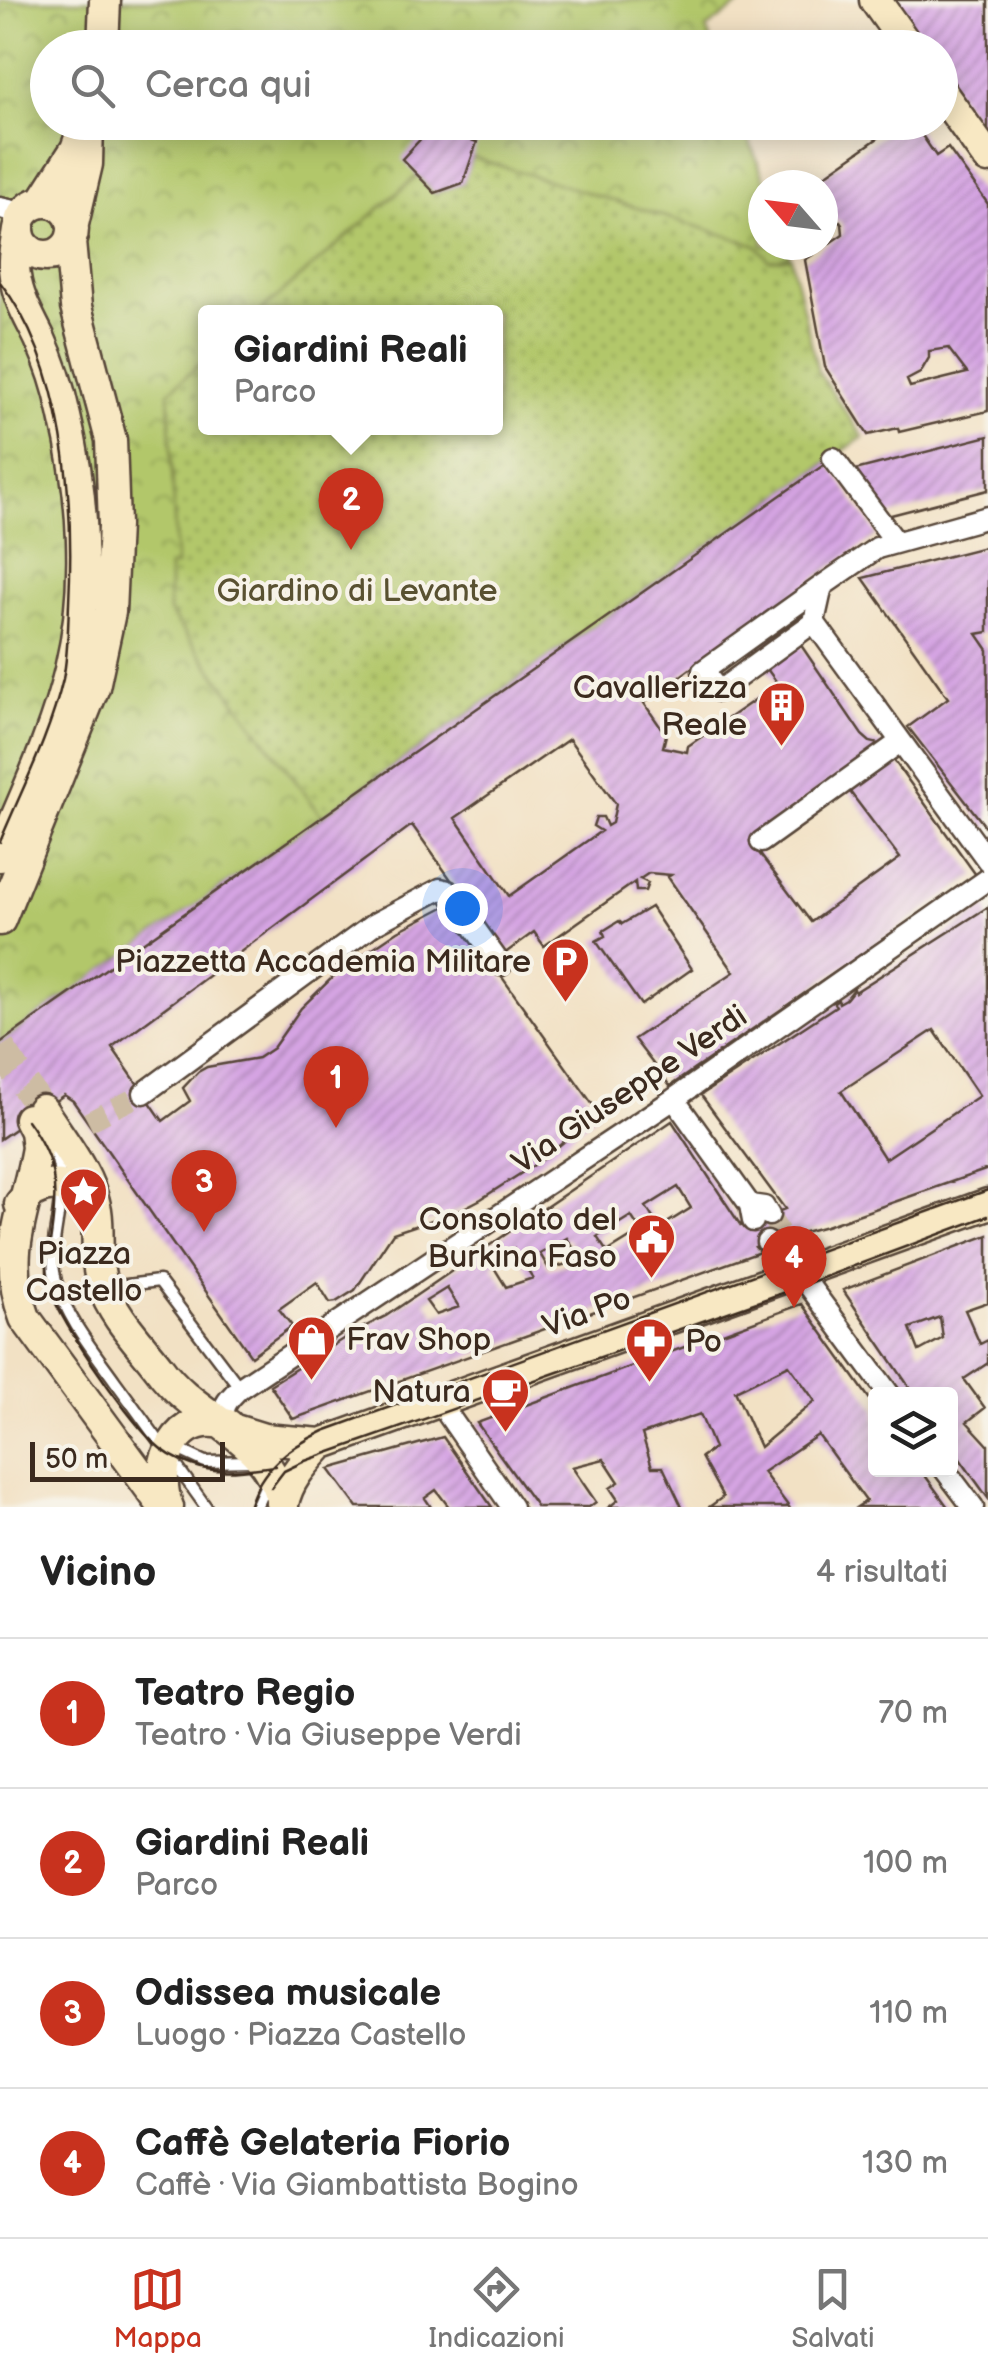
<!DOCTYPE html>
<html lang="it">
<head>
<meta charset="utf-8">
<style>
  :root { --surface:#fff; --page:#f6f6f6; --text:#222; --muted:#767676; --line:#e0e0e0; --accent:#c8321e }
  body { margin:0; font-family:"Balsamiq Sans",sans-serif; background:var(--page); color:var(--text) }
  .controls { position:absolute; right:30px; bottom:30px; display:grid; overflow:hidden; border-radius:10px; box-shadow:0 5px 25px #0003 }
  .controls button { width:90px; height:90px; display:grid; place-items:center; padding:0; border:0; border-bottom:2px solid var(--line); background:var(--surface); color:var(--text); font:50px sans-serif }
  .compass { position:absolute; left:748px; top:170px; width:90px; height:90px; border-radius:50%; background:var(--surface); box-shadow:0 5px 25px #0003; rotate:298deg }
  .scale { position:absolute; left:30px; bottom:25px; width:195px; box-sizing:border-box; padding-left:10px; border:5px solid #3b2a1e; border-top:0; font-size:28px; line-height:35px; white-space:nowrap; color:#3b2a1e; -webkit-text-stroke:8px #f7f3e8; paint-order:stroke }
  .you { position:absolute; left:462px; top:908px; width:35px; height:35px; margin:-25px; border:8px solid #fff; border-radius:50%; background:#1a73e8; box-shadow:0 0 0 15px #1a73e833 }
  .badge { display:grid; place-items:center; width:65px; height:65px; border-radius:50%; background:var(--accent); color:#fff; font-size:32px; font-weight:700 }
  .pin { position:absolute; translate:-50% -82px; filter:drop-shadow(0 2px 5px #0008) }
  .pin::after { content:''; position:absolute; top:52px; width:35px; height:30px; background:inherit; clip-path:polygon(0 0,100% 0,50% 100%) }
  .popup { position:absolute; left:198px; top:305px; width:305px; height:130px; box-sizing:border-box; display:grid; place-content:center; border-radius:10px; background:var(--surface); filter:drop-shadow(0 2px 8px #0005); font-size:32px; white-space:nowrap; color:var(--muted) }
  .popup b { font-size:38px; color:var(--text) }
  .popup::after { content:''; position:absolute; left:50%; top:100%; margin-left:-20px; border:20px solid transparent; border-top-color:var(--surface) }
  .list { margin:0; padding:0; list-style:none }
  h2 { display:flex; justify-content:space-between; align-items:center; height:130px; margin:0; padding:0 40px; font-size:42px }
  h2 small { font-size:32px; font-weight:400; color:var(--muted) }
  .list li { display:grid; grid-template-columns:65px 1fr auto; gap:30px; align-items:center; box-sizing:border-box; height:150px; padding:0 40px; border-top:2px solid var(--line) }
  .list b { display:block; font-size:38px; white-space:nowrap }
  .list p { margin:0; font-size:32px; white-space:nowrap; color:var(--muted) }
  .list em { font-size:32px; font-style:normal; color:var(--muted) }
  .icon { flex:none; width:55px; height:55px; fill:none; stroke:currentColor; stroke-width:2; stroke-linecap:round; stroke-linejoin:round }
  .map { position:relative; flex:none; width:988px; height:1507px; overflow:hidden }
  .search { position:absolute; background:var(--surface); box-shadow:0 5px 25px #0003; left:30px; right:30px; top:30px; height:110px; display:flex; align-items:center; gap:25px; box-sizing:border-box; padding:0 35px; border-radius:55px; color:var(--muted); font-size:38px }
  .sheet { height:730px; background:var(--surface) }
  nav { display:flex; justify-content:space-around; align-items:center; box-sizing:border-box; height:140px; border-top:2px solid var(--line); background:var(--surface); font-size:28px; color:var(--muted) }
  nav a { display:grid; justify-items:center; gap:5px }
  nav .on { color:var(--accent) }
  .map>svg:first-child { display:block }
  .park { fill:url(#park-crowns); stroke:#767844; stroke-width:2.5; fill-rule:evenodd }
  .garden { fill:url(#garden-dots); stroke:#767844; stroke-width:2.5 }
  .building { fill:url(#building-hatch); fill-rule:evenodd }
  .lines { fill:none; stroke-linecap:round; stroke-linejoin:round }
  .street-tunnel { stroke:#cdbca3; stroke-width:20; stroke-dasharray:20 10; stroke-linecap:butt }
  .secondary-tunnel { stroke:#cdbca3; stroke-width:30; stroke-dasharray:30 15; stroke-linecap:butt }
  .lane-casing { stroke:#564537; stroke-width:15 }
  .street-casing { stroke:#564537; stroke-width:25 }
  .secondary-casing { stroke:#564537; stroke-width:35 }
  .lane { stroke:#fff; stroke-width:10 }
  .street { stroke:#fff; stroke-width:20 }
  .secondary { stroke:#f8e8c3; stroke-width:30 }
  .tram { stroke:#3b2a1e; stroke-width:2.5 }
  .labels { text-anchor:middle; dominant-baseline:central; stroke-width:8; stroke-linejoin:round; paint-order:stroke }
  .park-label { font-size:32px; fill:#595131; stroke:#f7f3e8 }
  .poi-label { font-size:32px; fill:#3b2a1e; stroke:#f7f3e8; text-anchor:end }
  .street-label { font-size:32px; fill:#3b2a1e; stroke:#f7f3e8 }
</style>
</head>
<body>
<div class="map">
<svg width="988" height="1507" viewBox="0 0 988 1507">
  <defs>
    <pattern id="park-crowns" width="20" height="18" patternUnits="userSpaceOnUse" patternTransform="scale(2.5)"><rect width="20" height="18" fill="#b2c76b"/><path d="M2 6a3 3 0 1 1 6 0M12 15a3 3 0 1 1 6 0" fill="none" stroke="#92a257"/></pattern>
    <pattern id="garden-dots" width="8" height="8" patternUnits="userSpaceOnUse" patternTransform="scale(2.5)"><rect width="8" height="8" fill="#b2c76b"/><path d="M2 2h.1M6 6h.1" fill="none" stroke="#92a257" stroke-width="1.8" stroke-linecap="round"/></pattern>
    <pattern id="building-hatch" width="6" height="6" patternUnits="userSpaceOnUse" patternTransform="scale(2.5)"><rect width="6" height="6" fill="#d5a4e3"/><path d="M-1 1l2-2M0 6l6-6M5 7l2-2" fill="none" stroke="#ae86b7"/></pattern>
  </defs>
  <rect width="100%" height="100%" fill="#f7f3e8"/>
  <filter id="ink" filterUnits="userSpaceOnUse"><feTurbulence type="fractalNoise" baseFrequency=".01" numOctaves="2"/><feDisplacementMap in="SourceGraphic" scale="20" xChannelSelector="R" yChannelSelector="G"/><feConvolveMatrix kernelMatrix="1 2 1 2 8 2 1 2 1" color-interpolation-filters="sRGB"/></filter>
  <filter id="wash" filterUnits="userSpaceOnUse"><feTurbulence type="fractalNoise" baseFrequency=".0048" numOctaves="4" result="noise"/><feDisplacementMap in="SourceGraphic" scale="40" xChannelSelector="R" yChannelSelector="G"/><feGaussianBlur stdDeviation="2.25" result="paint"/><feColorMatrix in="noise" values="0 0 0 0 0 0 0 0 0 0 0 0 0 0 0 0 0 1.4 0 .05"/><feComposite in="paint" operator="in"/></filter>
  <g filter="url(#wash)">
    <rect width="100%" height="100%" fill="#f2e1c4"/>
    <!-- park -->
    <path class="park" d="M0,0H746L706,29L713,47L48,48V122L742,123L767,185H763V245H787L818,372L863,437L0,1043ZM206,312H496V428H206Z"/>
    <!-- garden -->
    <path class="garden" d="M472,157L757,245L769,260L791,257L818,372L863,437L322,816L169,612V566H176L169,391L206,359V428H496V312H260L418,175L436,193L462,183Z"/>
    <g id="blocks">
      <!-- building -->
      <path class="building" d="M891,0H988V135L940,69V48H925Z
        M901,122H913L936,156L948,148L988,204V411L899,432L898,428L868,435L825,367L805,260L843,234L842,224L840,221L837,222L823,202V185H811ZM948,348L967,373L910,387L907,380L920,373L929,358V351Z
        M439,129L477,142L463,183L435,193L402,159L429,130Z
        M988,436V490L887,516L855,470Z
        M828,462L877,535L775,607L862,735L870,742L883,745L976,875L670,1086L634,1039L734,972L668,877L671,875L649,873L640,879L648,883L645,891H636L635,882L544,946L534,932L504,954L412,825L112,1047L163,1121L190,1101L183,1088L198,1072L207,1067L258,1058L273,1048L301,1008L339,971L398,931L450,904L598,1112L545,1158L481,1199L456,1212L393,1233L355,1290L336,1302L330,1303L317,1282L279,1309L292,1326L251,1356L73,1101L64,1095L0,1139V1043ZM740,632L778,684L688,746L687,752L663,747L666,735L644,703ZM569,739L616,804L612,823L607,826L603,817H596L593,826L601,831L509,896L455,818ZM838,776L900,858L811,922L750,841Z
        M988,546V632L977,634L988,650V830L908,727L948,698L863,578Z
        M651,907L692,969L641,1005L596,941L605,936L603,931L619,921L622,924Z
        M988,907V1169L826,1226L767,1242L755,1247L760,1252L293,1419L270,1385L354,1332L386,1316L672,1121L741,1226L785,1209L701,1095L836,1006L834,1003L838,1000L839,1003L846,999L854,989L855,992ZM934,1030L979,1096L885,1159L841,1091ZM678,1187L691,1208L659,1228L646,1207ZM631,1216L641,1231L607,1252L597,1237ZM567,1238L581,1260L549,1269L540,1254ZM514,1249L533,1278L506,1287L493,1266L496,1263L494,1261ZM447,1288L459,1307L436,1315L426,1301Z
        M988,1235V1302L965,1310L980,1344L988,1340V1363L964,1379L985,1408L967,1422L988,1445V1498L950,1445V1394H914L843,1290ZM940,1317L943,1338L919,1351L910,1328Z
        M802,1304L876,1408V1470H921L948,1507H857L866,1501L818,1435L763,1472L789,1507H709L723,1497L701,1457L714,1448L700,1414L642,1434L652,1467H663L682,1507H609L618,1500L610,1488L619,1482L604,1459L572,1467L596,1502L589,1507H537L477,1423ZM789,1365L815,1401L760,1447L735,1391Z
        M443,1437L492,1507H449L436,1490L425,1498L431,1507H357L329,1469Z"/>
    </g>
  </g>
  <g filter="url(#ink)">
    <use href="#blocks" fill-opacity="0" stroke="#564537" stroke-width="2.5"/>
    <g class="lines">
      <!-- street-tunnel -->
      <path class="street-tunnel" d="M88,1122L144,1093
        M769,1215L783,1237"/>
      <!-- secondary-tunnel -->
      <path class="secondary-tunnel" d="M0,1048L42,1110"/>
      <defs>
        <path id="lane" d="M54,1151C73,1199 44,1239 56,1281C67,1319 93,1350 115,1381C146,1423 176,1465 206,1507
          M110,1287L159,1281L240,1388
          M173,1447L205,1462L252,1461
          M256,1507L267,1482"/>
        <path id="street" d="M0,208L23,213
          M833,458L895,541
          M822,586L703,671L719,691L814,622L822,586L877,548L988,517
          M814,622L988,861
          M761,842L900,742
          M144,1093L374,924L440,889L448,891L501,965
          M674,1099L750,1205L753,1221
          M750,1205L764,1207L769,1215
          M767,1242L784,1252L889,1394
          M440,1403L512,1507
          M228,1425C218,1409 228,1399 240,1388L674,1099L988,879
          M945,1470L973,1507"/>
        <path id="secondary" d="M875,0L909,48
          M103,48L105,0
          M940,91L988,158
          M19 229a27 27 0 1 1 54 0a27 27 0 1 1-54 0Z
          M42,202L76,149L83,130
          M73,224L87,164L88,122
          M0,856C25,795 55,734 70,670C90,587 84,494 64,412C59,388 50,361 40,339C30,318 18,299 15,276C12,260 16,245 18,230
          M0,920L94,687L110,612L114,525L111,440L76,307L70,242
          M42,1110C62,1141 89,1173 96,1210C100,1235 94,1262 103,1286C113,1316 140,1343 159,1368C198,1423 268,1431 283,1507
          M29,1119L35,1131L37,1148C26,1212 0,1252 25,1318L164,1507
          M20,1204C42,1175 76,1182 95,1211
          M235,1430L264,1439L321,1444
          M283,1504C288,1479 304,1463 321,1444L988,1204
          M168,1507C151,1467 177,1407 228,1425"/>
      </defs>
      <!-- lane casing -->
      <use href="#lane" class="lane-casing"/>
      <!-- street casing -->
      <use href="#street" class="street-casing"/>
      <!-- secondary casing -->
      <use href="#secondary" class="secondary-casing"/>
      <!-- lane -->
      <use href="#lane" class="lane"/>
      <!-- street -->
      <use href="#street" class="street"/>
      <!-- secondary -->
      <use href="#secondary" class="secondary"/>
      <!-- tram -->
      <path class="tram" d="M0,282C66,367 74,501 69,603C68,628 68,655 63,679C50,735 22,789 0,842
        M27,1120C57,1161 58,1187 51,1236C49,1251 45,1266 48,1282C54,1315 126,1416 152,1441C163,1452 177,1460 192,1465C218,1475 248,1469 275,1466
        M271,1488L284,1471L305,1461L771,1297L988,1216
        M249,1507C261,1467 288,1448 324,1431L988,1190"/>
    </g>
  </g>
  <!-- icons -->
  <defs>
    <symbol id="building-pin" viewBox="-11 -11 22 30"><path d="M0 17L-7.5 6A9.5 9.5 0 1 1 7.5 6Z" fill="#c8321e" stroke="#f7f3e8"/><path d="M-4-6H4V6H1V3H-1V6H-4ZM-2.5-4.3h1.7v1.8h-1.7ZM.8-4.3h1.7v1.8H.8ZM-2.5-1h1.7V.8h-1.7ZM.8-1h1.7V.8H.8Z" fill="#fff"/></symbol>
    <symbol id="parking-pin" viewBox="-11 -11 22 30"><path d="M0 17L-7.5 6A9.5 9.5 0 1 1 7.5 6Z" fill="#c8321e" stroke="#f7f3e8"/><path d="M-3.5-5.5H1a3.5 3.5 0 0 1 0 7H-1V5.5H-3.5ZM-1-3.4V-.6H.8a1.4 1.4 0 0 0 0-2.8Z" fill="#fff"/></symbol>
    <symbol id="sight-pin" viewBox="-11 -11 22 30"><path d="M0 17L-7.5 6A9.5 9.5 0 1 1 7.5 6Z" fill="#c8321e" stroke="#f7f3e8"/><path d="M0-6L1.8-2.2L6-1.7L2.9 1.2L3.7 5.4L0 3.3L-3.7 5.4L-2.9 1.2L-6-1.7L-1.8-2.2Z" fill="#fff"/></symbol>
    <symbol id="civic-pin" viewBox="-11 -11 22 30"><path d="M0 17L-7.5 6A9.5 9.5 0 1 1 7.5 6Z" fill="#c8321e" stroke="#f7f3e8"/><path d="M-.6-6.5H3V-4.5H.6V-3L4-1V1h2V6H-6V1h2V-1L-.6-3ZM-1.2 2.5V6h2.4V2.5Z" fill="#fff"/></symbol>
    <symbol id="shop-pin" viewBox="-11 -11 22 30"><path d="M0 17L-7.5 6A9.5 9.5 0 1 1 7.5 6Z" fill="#c8321e" stroke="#f7f3e8"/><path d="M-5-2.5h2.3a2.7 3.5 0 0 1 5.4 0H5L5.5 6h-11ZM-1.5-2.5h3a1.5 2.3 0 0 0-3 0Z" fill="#fff"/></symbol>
    <symbol id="pharmacy-pin" viewBox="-11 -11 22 30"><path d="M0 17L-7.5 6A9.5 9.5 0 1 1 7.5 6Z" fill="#c8321e" stroke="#f7f3e8"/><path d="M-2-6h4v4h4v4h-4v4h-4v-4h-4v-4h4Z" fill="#fff"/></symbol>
    <symbol id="cafe-pin" viewBox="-11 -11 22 30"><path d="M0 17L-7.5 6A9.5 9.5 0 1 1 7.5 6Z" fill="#c8321e" stroke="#f7f3e8"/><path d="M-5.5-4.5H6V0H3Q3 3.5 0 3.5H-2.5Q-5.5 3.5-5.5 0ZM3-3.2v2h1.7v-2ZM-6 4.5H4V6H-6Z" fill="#fff"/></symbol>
  </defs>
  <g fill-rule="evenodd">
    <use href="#building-pin" x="754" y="678" width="55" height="75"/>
    <use href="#parking-pin" x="538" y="934" width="55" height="75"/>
    <use href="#sight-pin" x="56" y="1164" width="55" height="75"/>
    <use href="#civic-pin" x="624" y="1210" width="55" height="75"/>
    <use href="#shop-pin" x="284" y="1312" width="55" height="75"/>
    <use href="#pharmacy-pin" x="622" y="1314" width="55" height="75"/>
    <use href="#cafe-pin" x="478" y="1364" width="55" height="75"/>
  </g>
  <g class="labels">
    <!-- park labels -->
    <g class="park-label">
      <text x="357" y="591">Giardino di Levante</text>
    </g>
    <!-- poi labels -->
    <g class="poi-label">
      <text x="747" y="688">Cavallerizza<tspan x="747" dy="37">Reale</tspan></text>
      <text x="531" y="962">Piazzetta Accademia Militare</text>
      <text x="617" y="1220">Consolato del<tspan x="617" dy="37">Burkina Faso</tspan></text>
      <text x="84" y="1254" text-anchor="middle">Piazza<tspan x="84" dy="37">Castello</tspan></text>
      <text x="346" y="1340" text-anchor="start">Frav Shop</text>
      <text x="685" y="1342" text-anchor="start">Po</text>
      <text x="471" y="1392">Natura</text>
    </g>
    <!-- street labels -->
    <g class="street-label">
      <text transform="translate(630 1090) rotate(-34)">Via Giuseppe Verdi</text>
      <text transform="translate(587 1313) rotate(-20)">Via Po</text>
    </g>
  </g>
</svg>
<div class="controls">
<button><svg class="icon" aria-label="layers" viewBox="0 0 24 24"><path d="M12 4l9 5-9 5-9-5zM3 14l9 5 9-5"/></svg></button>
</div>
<svg class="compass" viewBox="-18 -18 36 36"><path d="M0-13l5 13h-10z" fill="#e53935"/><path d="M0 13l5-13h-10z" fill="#767676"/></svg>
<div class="scale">50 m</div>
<div class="you"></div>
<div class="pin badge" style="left:336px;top:1128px">1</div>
<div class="pin badge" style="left:351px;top:550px">2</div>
<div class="popup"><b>Giardini Reali</b>Parco</div>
<div class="pin badge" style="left:204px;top:1232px">3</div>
<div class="pin badge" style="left:794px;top:1308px">4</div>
<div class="search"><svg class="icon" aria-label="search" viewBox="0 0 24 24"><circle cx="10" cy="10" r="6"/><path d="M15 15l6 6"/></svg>Cerca qui</div>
</div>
<section class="sheet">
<h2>Vicino<small>4 risultati</small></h2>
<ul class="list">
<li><span class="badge">1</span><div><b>Teatro Regio</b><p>Teatro · Via Giuseppe Verdi</p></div><em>70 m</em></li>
<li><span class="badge">2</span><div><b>Giardini Reali</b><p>Parco</p></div><em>100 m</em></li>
<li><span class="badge">3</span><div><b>Odissea musicale</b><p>Luogo · Piazza Castello</p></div><em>110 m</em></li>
<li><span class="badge">4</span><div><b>Caffè Gelateria Fiorio</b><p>Caffè · Via Giambattista Bogino</p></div><em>130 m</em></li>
</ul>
</section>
<nav>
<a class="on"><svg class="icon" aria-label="map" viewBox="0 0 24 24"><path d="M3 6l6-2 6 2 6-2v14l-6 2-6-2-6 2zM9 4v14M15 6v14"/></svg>Mappa</a>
<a><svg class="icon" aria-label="directions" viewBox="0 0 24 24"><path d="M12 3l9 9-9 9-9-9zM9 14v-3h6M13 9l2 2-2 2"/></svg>Indicazioni</a>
<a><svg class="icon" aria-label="saved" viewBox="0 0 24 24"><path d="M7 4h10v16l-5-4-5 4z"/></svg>Salvati</a>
</nav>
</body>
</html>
